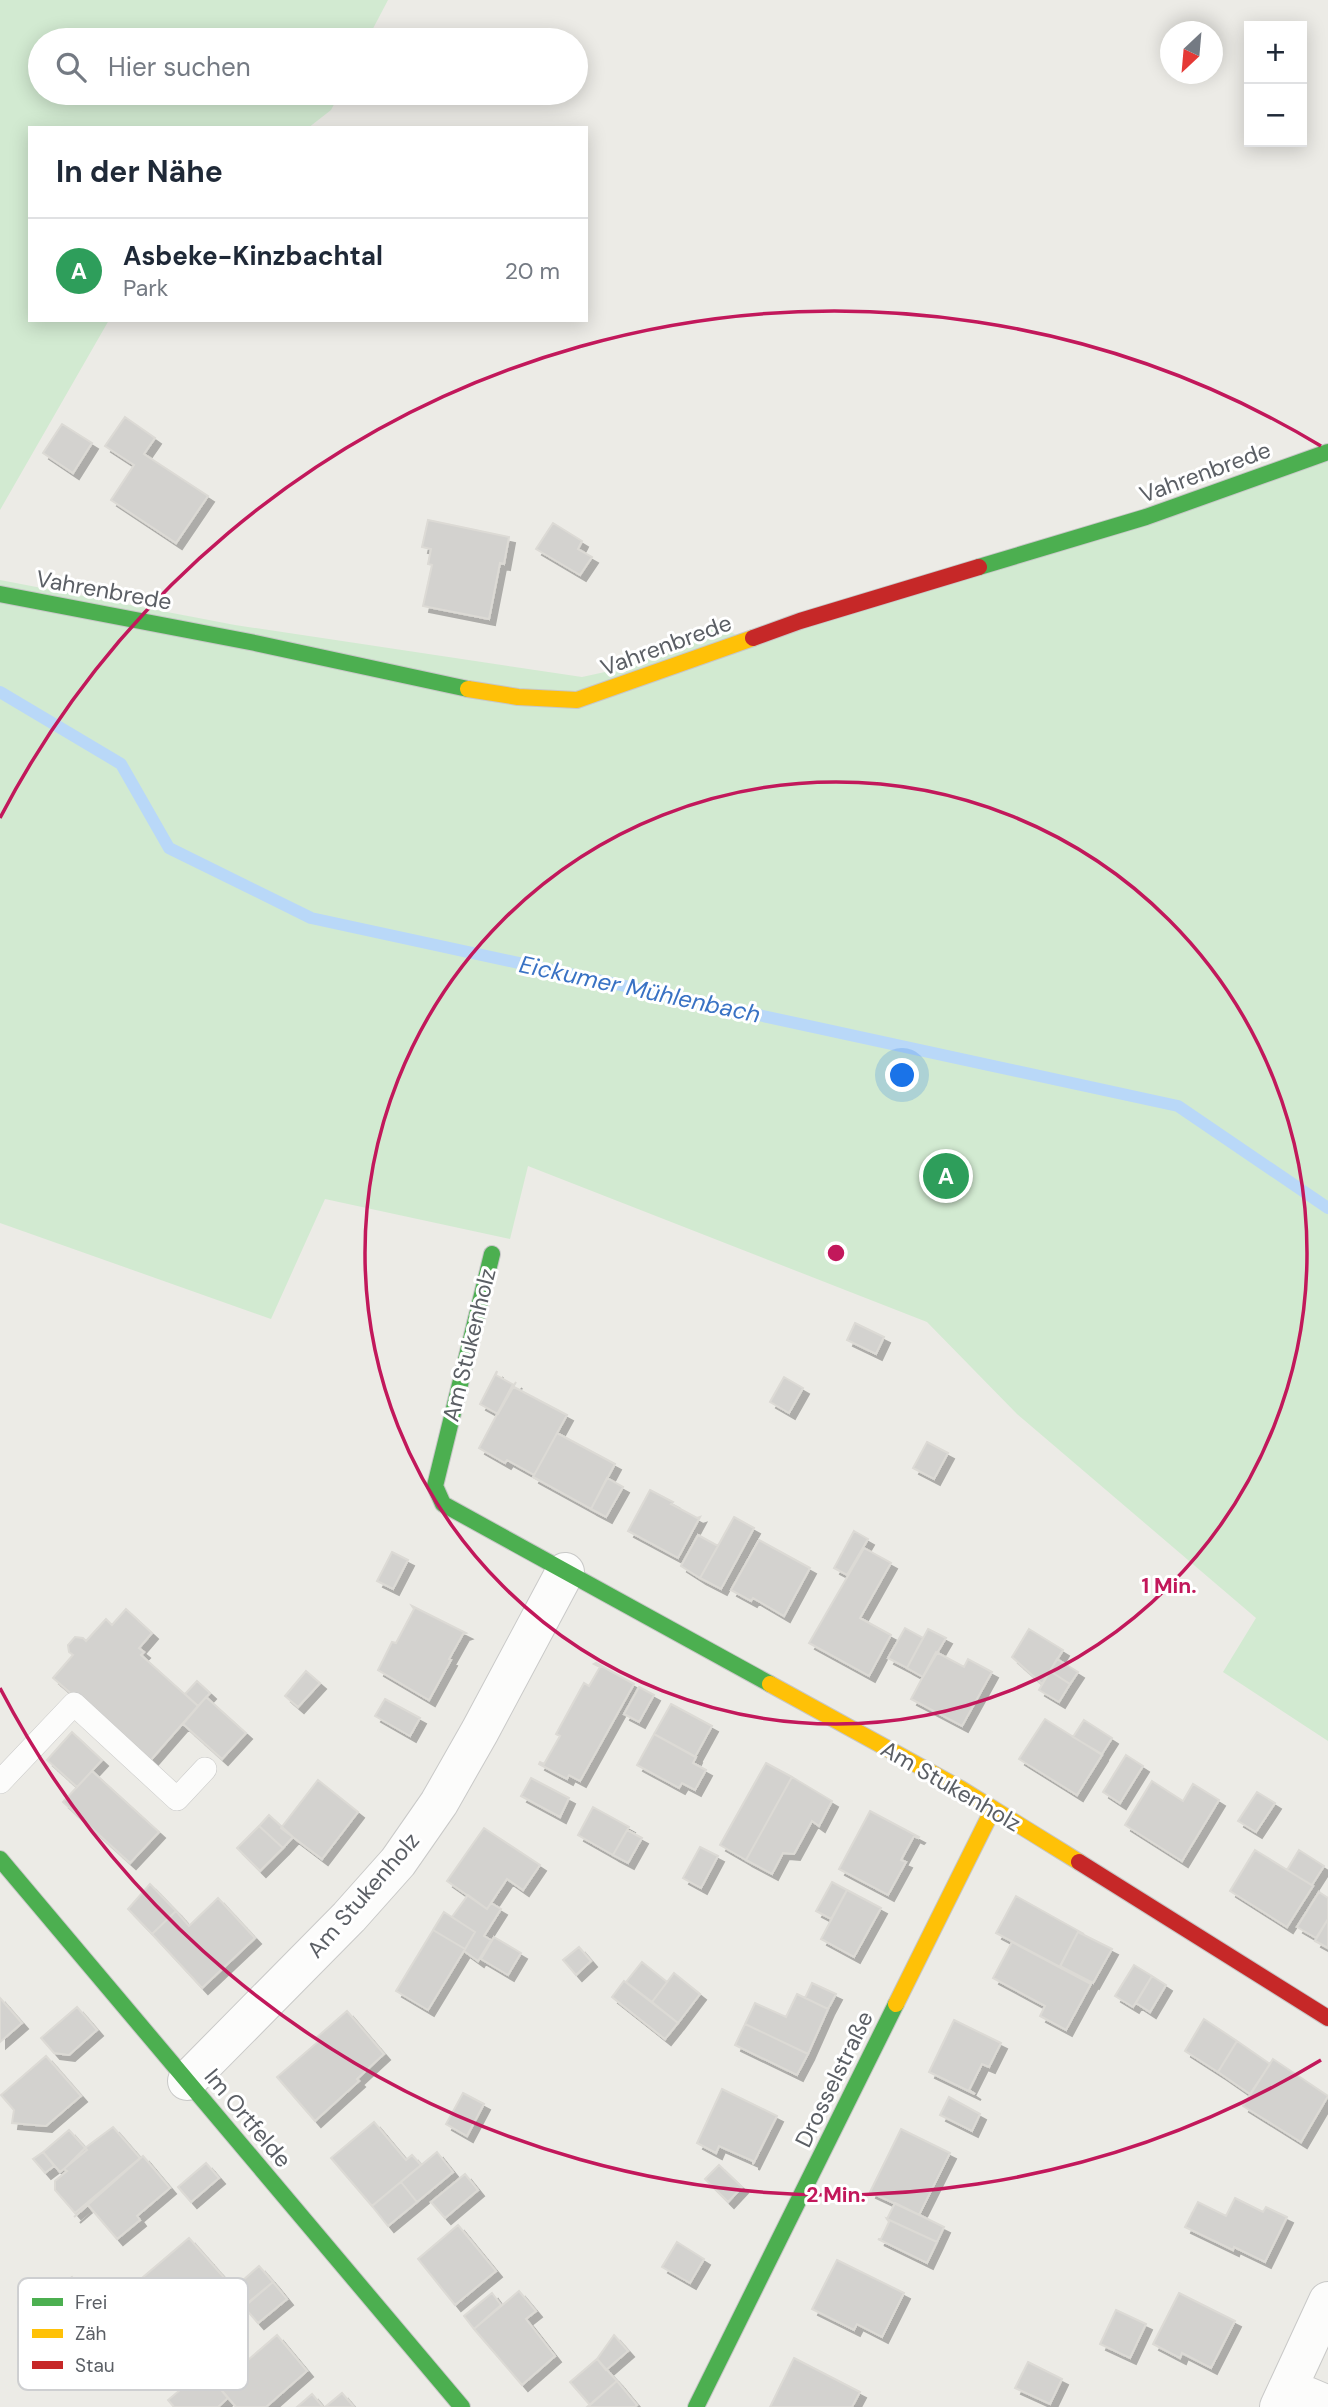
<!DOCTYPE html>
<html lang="de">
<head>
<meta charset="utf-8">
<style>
  :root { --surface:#fff; --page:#f2f2f3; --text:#1f2937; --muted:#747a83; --line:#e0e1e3; --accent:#2563eb }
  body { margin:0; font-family:"DM Sans",sans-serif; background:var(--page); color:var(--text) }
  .controls { position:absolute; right:21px; top:21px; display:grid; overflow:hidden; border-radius:0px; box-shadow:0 4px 18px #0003 }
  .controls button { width:63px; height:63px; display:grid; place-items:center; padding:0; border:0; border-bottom:2px solid var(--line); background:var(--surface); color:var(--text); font:35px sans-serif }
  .compass { position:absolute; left:1160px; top:21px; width:63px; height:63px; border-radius:50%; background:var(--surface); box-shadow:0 4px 18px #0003; rotate:206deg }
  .you { position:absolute; left:903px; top:1076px; width:24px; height:24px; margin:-18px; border:5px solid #fff; border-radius:50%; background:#1a73e8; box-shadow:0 0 0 10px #1a73e833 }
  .badge { display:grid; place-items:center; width:46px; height:46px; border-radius:50%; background:var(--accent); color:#fff; font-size:23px; font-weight:700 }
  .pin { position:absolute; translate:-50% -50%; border:4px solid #fff; box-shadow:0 2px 7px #0006 }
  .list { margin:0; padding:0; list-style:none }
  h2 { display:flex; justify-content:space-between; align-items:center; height:91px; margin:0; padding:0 28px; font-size:30px }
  h2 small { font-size:23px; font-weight:400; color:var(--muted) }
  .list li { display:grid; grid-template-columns:46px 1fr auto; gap:21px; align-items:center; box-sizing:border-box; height:105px; padding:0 28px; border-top:2px solid var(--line) }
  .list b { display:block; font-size:26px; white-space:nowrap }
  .list p { margin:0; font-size:23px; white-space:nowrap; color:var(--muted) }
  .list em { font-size:23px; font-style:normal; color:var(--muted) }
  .icon { flex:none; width:38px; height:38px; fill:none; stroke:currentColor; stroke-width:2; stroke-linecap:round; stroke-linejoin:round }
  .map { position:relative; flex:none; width:1328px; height:2407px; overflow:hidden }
  .search { position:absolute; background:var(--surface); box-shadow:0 4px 18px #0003; left:28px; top:28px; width:560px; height:77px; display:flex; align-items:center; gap:18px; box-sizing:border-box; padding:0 24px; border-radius:38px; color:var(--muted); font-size:26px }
  .panel { position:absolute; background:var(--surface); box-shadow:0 4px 18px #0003; left:28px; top:126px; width:560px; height:196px; border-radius:0px }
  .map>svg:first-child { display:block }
  .green { fill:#d2ead1 }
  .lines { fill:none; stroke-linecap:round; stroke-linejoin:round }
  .stream { stroke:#b9d8f8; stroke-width:12 }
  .building { fill:#d3d2cf; stroke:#dcdad5; stroke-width:2; filter:url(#shadow) }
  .lane-casing { stroke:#c9c9c8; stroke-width:24 }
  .street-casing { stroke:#c9c9c8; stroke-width:40 }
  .fast-casing { stroke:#c7c7c7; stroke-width:18 }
  .slow-casing { stroke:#c7c7c7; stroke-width:18 }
  .jam-casing { stroke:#c7c7c7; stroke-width:18 }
  .lane { stroke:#fcfcfb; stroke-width:23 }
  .street { stroke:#fcfcfb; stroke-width:38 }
  .fast { stroke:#4caf50; stroke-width:16 }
  .slow { stroke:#ffc107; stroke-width:16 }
  .jam { stroke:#c62828; stroke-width:16 }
  .ring { fill:none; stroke:#c2185b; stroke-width:3.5 }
  .labels { text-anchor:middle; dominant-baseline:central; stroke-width:6; stroke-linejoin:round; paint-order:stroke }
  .street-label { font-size:23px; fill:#5b5f65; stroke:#fff }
  .water-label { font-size:24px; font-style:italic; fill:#3972c4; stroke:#fff }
  .key { fill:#fff; stroke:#cecfd1; stroke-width:2 }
  .key-label { font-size:19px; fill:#5b5f65 }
  .centre { fill:#c2185b; stroke:#fff; stroke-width:3.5 }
  .ring-label { font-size:21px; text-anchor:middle; font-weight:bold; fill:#c2185b; stroke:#fff; stroke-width:6; stroke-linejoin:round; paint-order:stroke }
</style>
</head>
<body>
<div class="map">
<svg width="1328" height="2407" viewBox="0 0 1328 2407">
  <defs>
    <filter id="shadow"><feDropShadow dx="6" dy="6" stdDeviation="0" flood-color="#0004"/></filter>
  </defs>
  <rect width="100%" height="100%" fill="#ecebe6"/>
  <!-- green -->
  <path class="green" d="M0,0H388L367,40H40V93H340L331,110L308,128H30V320H109L0,510Z
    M1328,461V1741L1223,1672L1256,1618L1017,1414L927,1322L528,1166L510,1239L325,1199L271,1319L0,1223V580L235,625L582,677L628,667L716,623L746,641Z"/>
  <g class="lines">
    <!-- stream -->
    <path class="stream" d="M0,692L121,764L169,848L311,918L1178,1106L1328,1208"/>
  </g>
  <!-- building -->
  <path class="building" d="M125,417L155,438L144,454L208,496L176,543L111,500L134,465L105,446Z
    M62,424L92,443L73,473L43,453Z
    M428,520L509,537L504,564L500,563L489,619L423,606L432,565L428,564L431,549L422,547Z
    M553,523L582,541L578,549L592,557L580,575L536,549Z
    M855,1323L884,1337L876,1354L847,1340Z
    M497,1371L496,1375L514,1385L516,1382L498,1414L480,1404Z
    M784,1377L803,1388L789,1413L770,1402Z
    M512,1386L567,1415L533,1477L534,1475L507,1460L505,1463L479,1448Z
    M557,1433L615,1464L591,1509L533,1477Z
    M927,1442L948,1453L934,1479L913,1468Z
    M607,1478L623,1487L606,1517L591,1509Z
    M650,1490L673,1502L671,1504L697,1518L700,1517L678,1558L628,1531Z
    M734,1517L754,1528L721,1589L700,1578Z
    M854,1531L868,1539L847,1575L834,1568Z
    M698,1535L718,1546L700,1578L681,1566Z
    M759,1540L810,1568L784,1616L753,1598L751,1601L731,1590Z
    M864,1548L891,1563L860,1618L891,1635L869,1676L809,1643Z
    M392,1552L408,1560L393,1589L377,1581Z
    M412,1606L466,1633L463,1634L449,1659L451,1660L429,1700L378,1670L392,1642L396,1643L414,1609Z
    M126,1609L152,1633L139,1648L144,1652L141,1655L198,1706L150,1761L53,1678L73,1655L69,1652L68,1645L75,1637L83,1638L86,1641L106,1619L112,1625Z
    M905,1628L923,1638L907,1668L888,1658Z
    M928,1629L946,1638L923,1677L907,1668Z
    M1029,1629L1063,1650L1042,1684L1012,1657Z
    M936,1652L964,1667L968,1659L992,1672L962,1726L911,1699Z
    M1057,1659L1078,1672L1070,1684L1050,1671Z
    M596,1663L634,1684L580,1781L569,1775L567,1779L539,1764L540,1762L544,1764L560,1736L556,1734L584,1683L589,1686L600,1667L594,1664Z
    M306,1671L320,1683L298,1707L285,1696Z
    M1050,1671L1070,1684L1059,1702L1039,1690Z
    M197,1681L210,1693L198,1706L185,1694Z
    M639,1687L654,1695L639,1722L624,1714Z
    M206,1697L246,1733L222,1759L183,1724Z
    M385,1699L420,1718L410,1736L375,1716Z
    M671,1704L712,1726L695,1757L654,1734Z
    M1045,1719L1102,1755L1077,1795L1019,1759Z
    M1084,1720L1112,1738L1102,1754L1073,1737Z
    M72,1732L102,1760L77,1787L47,1760Z
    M654,1734L696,1757L693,1763L706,1770L695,1790L682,1783L679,1788L637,1765Z
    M1126,1755L1143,1766L1120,1803L1103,1792Z
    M766,1763L792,1777L746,1860L720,1845Z
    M92,1771L159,1832L130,1863L63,1802Z
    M792,1777L832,1801L819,1826L812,1821L794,1854L783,1853L772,1874L746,1860Z
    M531,1778L569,1798L560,1817L521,1796Z
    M318,1780L358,1812L322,1859L281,1828Z
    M1152,1781L1183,1801L1193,1784L1219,1800L1182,1861L1125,1825Z
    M1257,1792L1275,1803L1256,1832L1238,1821Z
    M593,1807L629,1827L613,1855L578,1835Z
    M870,1811L919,1837L918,1838L914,1836L901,1860L906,1862L888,1895L839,1869Z
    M269,1815L293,1837L283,1848L259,1826Z
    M259,1826L283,1848L260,1871L237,1848Z
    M484,1828L540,1865L523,1890L507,1879L487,1909L447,1881Z
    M627,1830L642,1838L628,1863L613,1855Z
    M700,1847L718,1856L701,1888L683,1878Z
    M1255,1850L1313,1886L1287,1927L1230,1891Z
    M1299,1850L1324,1866L1312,1885L1287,1870Z
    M832,1882L847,1890L831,1919L816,1911Z
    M150,1884L176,1911L152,1934L128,1909Z
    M847,1890L881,1908L854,1957L821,1939Z
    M1319,1892L1328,1898V1919L1316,1938L1297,1927Z
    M468,1895L487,1909L491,1903L501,1909L484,1936L491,1940L478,1961L464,1951L475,1932L452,1917Z
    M1016,1896L1084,1934L1078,1932L1060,1967L996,1933Z
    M218,1898L255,1938L202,1988L152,1934L176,1911L189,1926Z
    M444,1912L475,1932L465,1949L433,1930Z
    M1328,1919V1948L1315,1941Z
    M433,1930L465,1949L428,2010L396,1991Z
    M1078,1932L1112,1949L1093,1983L1060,1966Z
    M494,1937L521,1953L508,1975L481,1959Z
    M1012,1942L1091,1984L1066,2030L1040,2016L1045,2006L993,1978Z
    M579,1947L591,1961L576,1975L563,1960Z
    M642,1962L667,1982L652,2002L626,1982Z
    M1134,1965L1152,1976L1133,2007L1115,1996Z
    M674,1973L700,1994L678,2023L652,2002Z
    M1152,1976L1166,1985L1150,2012L1136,2003Z
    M624,1981L678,2023L665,2039L612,1997Z
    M812,1983L836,1994L828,2009L805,1998Z
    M797,1994L828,2009L808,2054L745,2024L755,2003L786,2017Z
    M0,1998L22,2023L0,2042Z
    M77,2007L97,2030L69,2055L54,2053L41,2038Z
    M347,2011L384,2054L357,2079L359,2081L315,2121L277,2077L319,2041L316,2038Z
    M1204,2019L1237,2041L1218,2072L1185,2051Z
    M954,2020L1001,2043L989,2067L982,2064L969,2090L975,2094L929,2072Z
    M745,2024L808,2054L797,2075L735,2045Z
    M1237,2041L1270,2064L1250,2094L1218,2072Z
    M46,2056L81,2096L46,2126L12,2123L14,2110L1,2095Z
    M1273,2059L1328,2096L1301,2142L1243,2106Z
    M722,2089L777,2116L753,2164V2161L719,2146L716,2153L697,2143Z
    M463,2093L484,2104L467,2136L446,2124Z
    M949,2097L980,2114L972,2131L940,2115Z
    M374,2122L406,2160L412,2155L421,2165L372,2206L331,2158Z
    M113,2127L140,2158L75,2213L55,2190V2181L67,2171L64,2169L85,2148Z
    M901,2129L950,2153L919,2215L870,2192Z
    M69,2130L87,2150L60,2172L43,2152Z
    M43,2152L54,2166L45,2173L33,2159Z
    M437,2152L453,2172L417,2202L401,2182Z
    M143,2156L170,2188L137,2216L140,2220L117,2239L88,2205L74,2217Z
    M206,2163L219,2178L191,2202L178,2187Z
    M719,2165L742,2187L728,2202L705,2179Z
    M465,2174L478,2190L445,2218L431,2202Z
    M401,2182L417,2202L388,2226L372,2206Z
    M1235,2198L1263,2212L1266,2207L1287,2217L1265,2262L1234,2247L1233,2250L1185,2227L1198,2202L1226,2216Z
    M895,2203L944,2227L937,2242L887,2219Z
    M887,2219L937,2242L927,2263L878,2239H881L889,2222Z
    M458,2225L496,2271L455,2305L418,2259Z
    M189,2238L235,2290L203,2317L201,2314L190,2324L199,2334L174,2356L122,2295Z
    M677,2242L704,2259L690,2283L662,2267Z
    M837,2260L904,2293L882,2337L857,2324L854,2330L812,2309Z
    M259,2266L273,2282L244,2306L233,2292V2289Z
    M72,2277L84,2292L70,2304L57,2289Z
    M273,2282L287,2299L258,2323L244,2307Z
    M519,2291L536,2311L526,2319L555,2356L522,2385L474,2329Z
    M492,2293L501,2305L474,2329L464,2316Z
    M1179,2293L1235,2321L1211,2368L1182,2353L1180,2358L1153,2344Z
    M1116,2310L1146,2324L1130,2358L1100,2344Z
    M277,2335L307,2371L266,2407H236L218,2386Z
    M614,2335L628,2351L606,2370L597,2359Z
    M794,2358L860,2392L852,2407H770Z
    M597,2359L617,2381L590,2405L570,2382Z
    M1028,2362L1062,2379L1050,2404L1015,2388Z
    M204,2370L228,2398L218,2407H174L168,2400Z
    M617,2381L637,2405L635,2407H587Z
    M342,2393L354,2407H325Z
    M312,2394L323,2407H297Z"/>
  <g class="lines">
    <defs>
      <path id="lane" d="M0,1782L74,1704L177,1799L205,1769"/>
      <path id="street" d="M187,2081L349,1917L398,1862L439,1803L480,1731L565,1572
        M1288,2388L1328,2405
        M1279,2407L1328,2301"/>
      <path id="fast" d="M979,567L1146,517L1328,452
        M0,594L255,643L468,689
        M492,1254L435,1486L443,1504L770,1684
        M0,1859L462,2407
        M696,2407L896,2004"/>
      <path id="slow" d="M468,689L518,697L577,700L753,638
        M770,1684L961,1789L1079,1862
        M896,2004L993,1809"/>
      <path id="jam" d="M753,638L800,621L979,567
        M1079,1862L1328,2018"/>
    </defs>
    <!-- lane casing -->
    <use href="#lane" class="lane-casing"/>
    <!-- street casing -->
    <use href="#street" class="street-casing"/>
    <!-- fast casing -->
    <use href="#fast" class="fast-casing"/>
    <!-- slow casing -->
    <use href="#slow" class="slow-casing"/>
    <!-- jam casing -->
    <use href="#jam" class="jam-casing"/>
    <!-- lane -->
    <use href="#lane" class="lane"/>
    <!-- street -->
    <use href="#street" class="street"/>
    <!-- fast -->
    <use href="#fast" class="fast"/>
    <!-- slow -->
    <use href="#slow" class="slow"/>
    <!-- jam -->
    <use href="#jam" class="jam"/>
  </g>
  <!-- distance rings -->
  <g class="ring">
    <circle cx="836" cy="1253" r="471"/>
    <path d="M1321 2060A942 942 0 0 1 0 1688M0 818A942 942 0 0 1 1321 446"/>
  </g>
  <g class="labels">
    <!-- street labels -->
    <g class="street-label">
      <text transform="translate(1205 472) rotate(-20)">Vahrenbrede</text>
      <text transform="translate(104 590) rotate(10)">Vahrenbrede</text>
      <text transform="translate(666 645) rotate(-20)">Vahrenbrede</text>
      <text transform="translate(469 1345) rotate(-76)">Am Stukenholz</text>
      <text transform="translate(951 1786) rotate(30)">Am Stukenholz</text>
      <text transform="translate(363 1895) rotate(-49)">Am Stukenholz</text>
      <text transform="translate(834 2079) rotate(-64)">Drosselstraße</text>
      <text transform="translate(248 2118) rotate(50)">Im Ortfelde</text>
    </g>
    <!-- water labels -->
    <g class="water-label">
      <text transform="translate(640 989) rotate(12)">Eickumer Mühlenbach</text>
    </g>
  </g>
  <!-- legend -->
  <rect x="18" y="2278" width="230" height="112" rx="10" class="key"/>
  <rect x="32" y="2298" width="31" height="8" fill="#4caf50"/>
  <rect x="32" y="2329" width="31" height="9" fill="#ffc107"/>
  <rect x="32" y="2361" width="31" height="8" fill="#c62828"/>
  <g class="key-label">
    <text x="75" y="2309">Frei</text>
    <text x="75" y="2340">Zäh</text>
    <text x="75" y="2372">Stau</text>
  </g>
  <circle cx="836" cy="1253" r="10" class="centre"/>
  <g class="ring-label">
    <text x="1169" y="1593">1 Min.</text>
    <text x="836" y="2202">2 Min.</text>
  </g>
</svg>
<div class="controls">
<button>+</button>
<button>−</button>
</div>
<svg class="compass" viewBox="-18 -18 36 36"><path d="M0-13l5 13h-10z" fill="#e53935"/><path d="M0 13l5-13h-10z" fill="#747a83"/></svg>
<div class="you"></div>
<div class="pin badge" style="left:946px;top:1176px;background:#2e9e5b">A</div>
<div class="search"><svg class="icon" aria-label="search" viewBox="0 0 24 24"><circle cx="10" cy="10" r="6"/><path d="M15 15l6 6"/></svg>Hier suchen</div>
<section class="panel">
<h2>In der Nähe<small></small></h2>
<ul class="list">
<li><span class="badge" style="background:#2e9e5b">A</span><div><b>Asbeke-Kinzbachtal</b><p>Park</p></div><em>20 m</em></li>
</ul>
</section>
</div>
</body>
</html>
